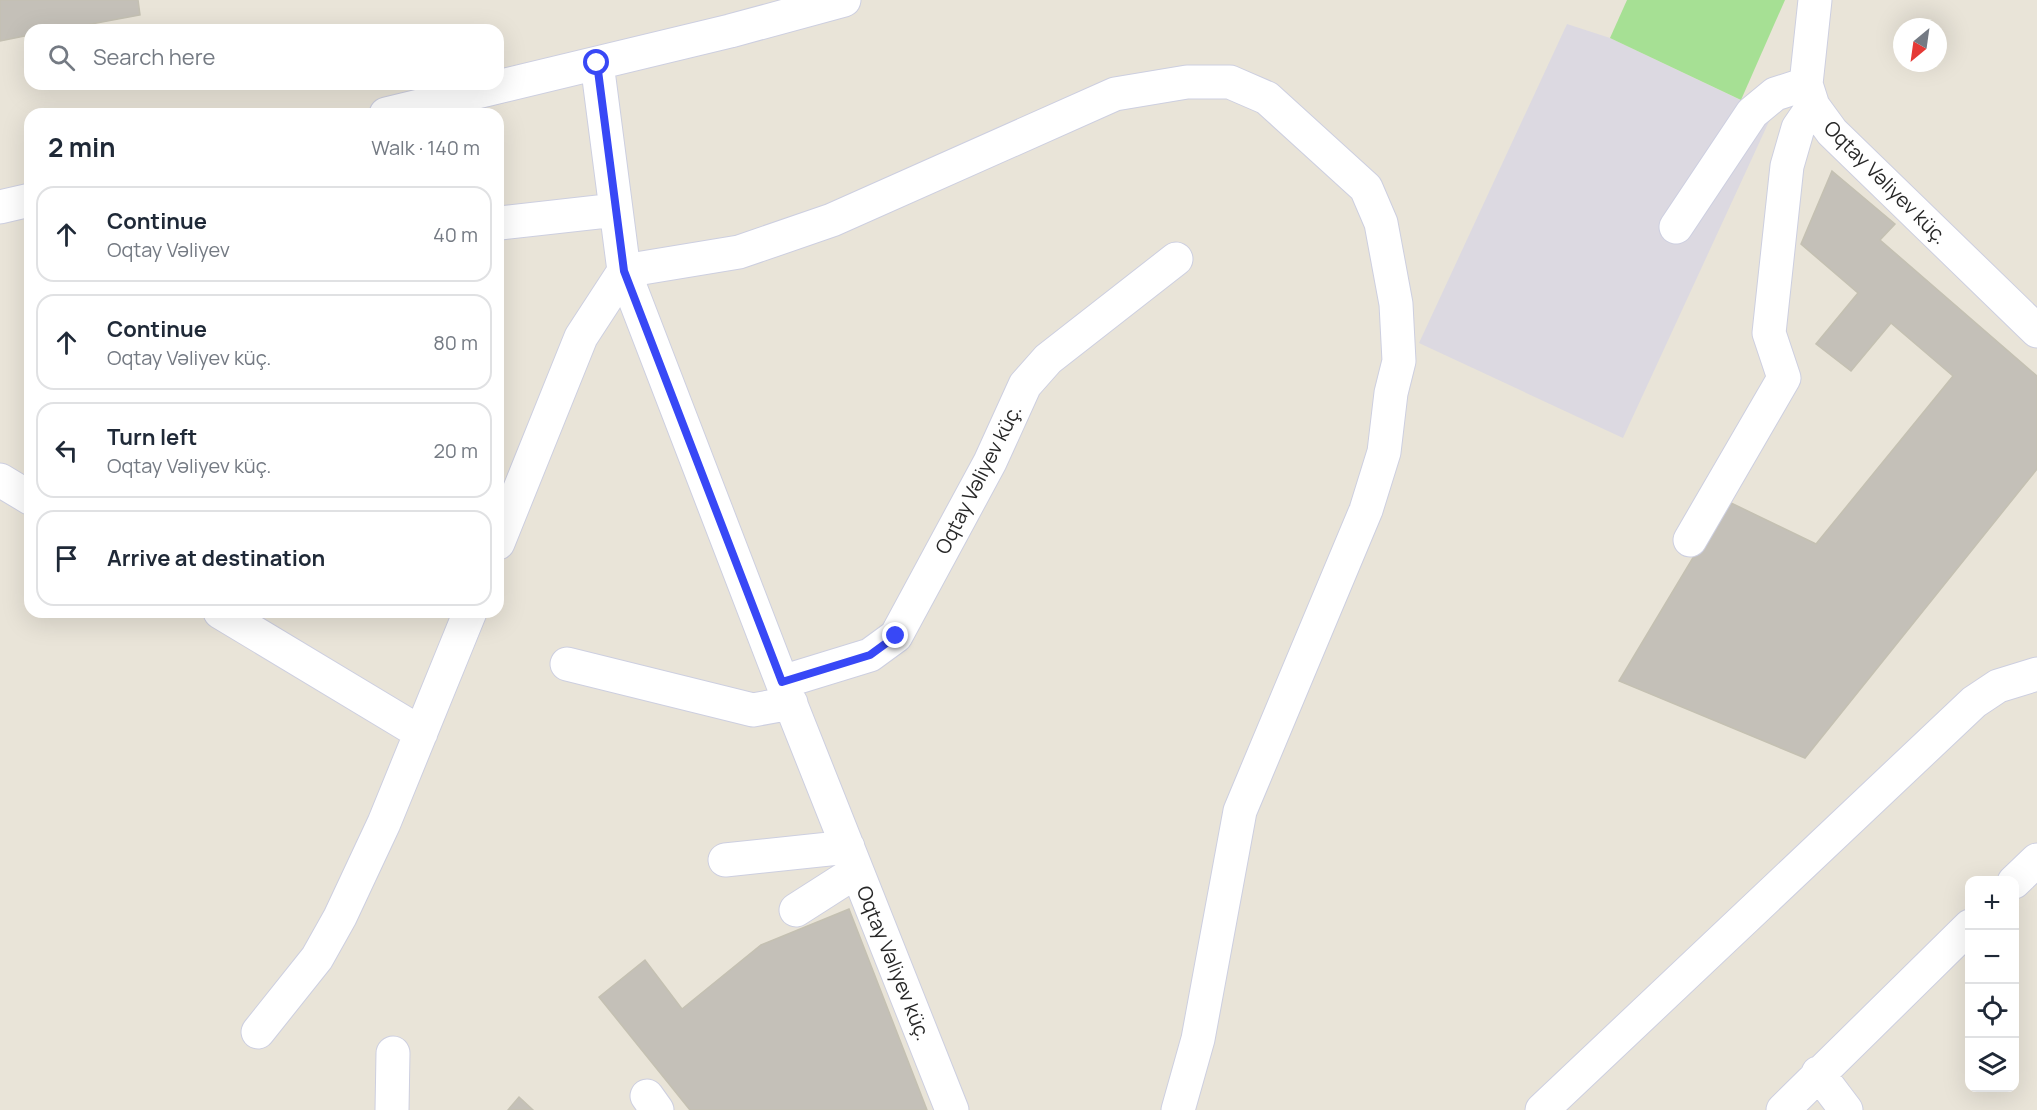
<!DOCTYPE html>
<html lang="en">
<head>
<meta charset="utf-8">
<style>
  :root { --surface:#fff; --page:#f6f6f7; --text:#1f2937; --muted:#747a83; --line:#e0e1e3 }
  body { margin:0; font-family:Manrope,sans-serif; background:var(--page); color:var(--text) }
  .controls { position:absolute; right:18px; bottom:18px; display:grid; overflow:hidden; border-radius:12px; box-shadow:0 6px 24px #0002 }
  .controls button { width:54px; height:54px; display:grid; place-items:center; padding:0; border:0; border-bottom:2px solid var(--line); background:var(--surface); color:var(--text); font:30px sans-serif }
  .compass { position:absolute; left:1893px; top:18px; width:54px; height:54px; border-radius:50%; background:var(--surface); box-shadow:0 6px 24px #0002; rotate:209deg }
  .stop { position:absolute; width:18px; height:18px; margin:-14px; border:4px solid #3848f6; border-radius:50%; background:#fff }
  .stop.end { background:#3848f6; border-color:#fff; box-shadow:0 2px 6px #0008 }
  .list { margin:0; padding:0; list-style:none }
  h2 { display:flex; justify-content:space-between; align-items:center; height:78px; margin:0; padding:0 24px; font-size:26px }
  h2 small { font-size:20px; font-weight:400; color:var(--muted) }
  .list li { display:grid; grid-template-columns:39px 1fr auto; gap:18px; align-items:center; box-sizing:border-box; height:96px; margin:0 12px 12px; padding:0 12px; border:2px solid var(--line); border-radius:18px }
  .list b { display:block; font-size:22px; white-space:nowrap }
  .list p { margin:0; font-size:20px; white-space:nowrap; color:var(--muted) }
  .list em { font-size:20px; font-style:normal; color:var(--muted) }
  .icon { flex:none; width:33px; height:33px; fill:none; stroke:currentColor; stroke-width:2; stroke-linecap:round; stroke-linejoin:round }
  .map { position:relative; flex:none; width:2037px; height:1110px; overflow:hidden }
  .search { position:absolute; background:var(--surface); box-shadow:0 6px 24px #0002; left:24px; top:24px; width:480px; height:66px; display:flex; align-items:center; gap:15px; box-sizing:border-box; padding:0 21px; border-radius:18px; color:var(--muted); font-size:22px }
  .panel { position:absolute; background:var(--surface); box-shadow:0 6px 24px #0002; left:24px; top:108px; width:480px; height:510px; border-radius:18px }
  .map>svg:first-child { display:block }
  .industrial { fill:#dcd9e1 }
  .green { fill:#a6e094 }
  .building { fill:#c4c0b8; stroke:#c4c0b2; stroke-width:1.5 }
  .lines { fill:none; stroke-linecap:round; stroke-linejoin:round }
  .minor-casing { stroke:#cdcfe0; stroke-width:35 }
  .minor { stroke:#fff; stroke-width:33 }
  .route { stroke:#3848f6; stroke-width:8 }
  .labels { text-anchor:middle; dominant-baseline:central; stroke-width:4.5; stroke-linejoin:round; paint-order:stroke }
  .street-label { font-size:20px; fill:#272727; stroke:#fff }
</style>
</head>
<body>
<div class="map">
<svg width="2037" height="1110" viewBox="0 0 2037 1110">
  <rect width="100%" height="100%" fill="#e9e4d8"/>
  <!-- industrial -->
  <path class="industrial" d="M1567,24L1610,38L1772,115L1623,438L1419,343Z"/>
  <!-- green -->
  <path class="green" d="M1627,0H1785L1741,100L1610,38Z"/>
  <!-- building -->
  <path class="building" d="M0,0H138L140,15L59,30H30V35L0,41Z
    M1832,171L1895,224L1880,240L2037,376V469L1805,758L1619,681L1727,501L1816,544L1953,376L1891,323L1851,371L1816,344L1858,293L1801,244Z
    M849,909L927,1110H690L599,997L645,960L682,1009L761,945Z
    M519,1097L533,1110H508Z"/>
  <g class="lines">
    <defs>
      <path id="minor" d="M1815,0L1806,84L1813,106L1832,132L2037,331
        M597,63L624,271L782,682L952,1110
        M386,114L730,31L844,0
        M0,207L30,200
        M500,223L616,210
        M1676,227L1752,113L1775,94L1806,84
        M0,480L30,498
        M1690,540L1784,378L1769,333L1787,166L1798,128L1813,106
        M498,543L581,337L624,271L739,252L832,220L1115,94L1187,82H1230L1267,98L1366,188L1381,223L1396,304L1399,361L1391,393L1384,452L1366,510L1240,811L1198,1039L1178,1110
        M220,612L421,733
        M567,664L753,710L791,703
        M782,682L870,655L896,636L990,462L1025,385L1048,359L1176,259
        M725,860L848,847
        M2014,882L2037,860
        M796,910L857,871
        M258,1032L317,958L340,917L384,823L470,612
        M1818,1073L1846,1110
        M647,1096L657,1110
        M392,1110L393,1053
        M1542,1110L1974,702L1998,686L2037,674
        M1783,1110L1970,926"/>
    </defs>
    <!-- minor casing -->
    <use href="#minor" class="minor-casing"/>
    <!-- minor -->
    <use href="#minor" class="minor"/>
  </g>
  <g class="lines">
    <!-- route -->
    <path class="route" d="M597,63L624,271L782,682L870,655L896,636"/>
  </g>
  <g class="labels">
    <!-- street labels -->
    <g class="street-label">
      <text transform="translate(1886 182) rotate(45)">Oqtay Vəliyev küç.</text>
      <text transform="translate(978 479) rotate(-63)">Oqtay Vəliyev küç.</text>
      <text transform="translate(894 963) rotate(68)">Oqtay Vəliyev küç.</text>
    </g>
  </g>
</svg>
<div class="controls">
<button>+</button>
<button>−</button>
<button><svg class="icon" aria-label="locate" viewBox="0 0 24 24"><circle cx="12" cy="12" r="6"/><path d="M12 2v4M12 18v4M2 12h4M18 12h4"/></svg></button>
<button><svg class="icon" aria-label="layers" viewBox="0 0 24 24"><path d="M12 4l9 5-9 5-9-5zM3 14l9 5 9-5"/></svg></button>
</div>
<svg class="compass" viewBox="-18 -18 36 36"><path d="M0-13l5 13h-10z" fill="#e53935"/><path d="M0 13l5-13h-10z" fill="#747a83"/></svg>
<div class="stop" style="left:597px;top:63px"></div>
<div class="stop end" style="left:896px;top:636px"></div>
<div class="search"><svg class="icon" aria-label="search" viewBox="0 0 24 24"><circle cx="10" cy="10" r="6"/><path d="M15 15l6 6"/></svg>Search here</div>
<section class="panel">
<h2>2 min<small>Walk · 140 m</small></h2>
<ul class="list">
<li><svg class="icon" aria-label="ahead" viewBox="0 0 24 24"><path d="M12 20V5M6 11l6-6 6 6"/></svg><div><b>Continue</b><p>Oqtay Vəliyev</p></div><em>40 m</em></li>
<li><svg class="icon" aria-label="ahead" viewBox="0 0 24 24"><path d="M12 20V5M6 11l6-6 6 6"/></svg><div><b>Continue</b><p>Oqtay Vəliyev küç.</p></div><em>80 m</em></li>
<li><svg class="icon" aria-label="left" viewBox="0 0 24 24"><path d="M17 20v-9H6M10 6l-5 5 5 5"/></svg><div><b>Turn left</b><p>Oqtay Vəliyev küç.</p></div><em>20 m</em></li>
<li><svg class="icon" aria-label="arrive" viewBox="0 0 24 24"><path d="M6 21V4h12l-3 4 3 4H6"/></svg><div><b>Arrive at destination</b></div></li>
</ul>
</section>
</div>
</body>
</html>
